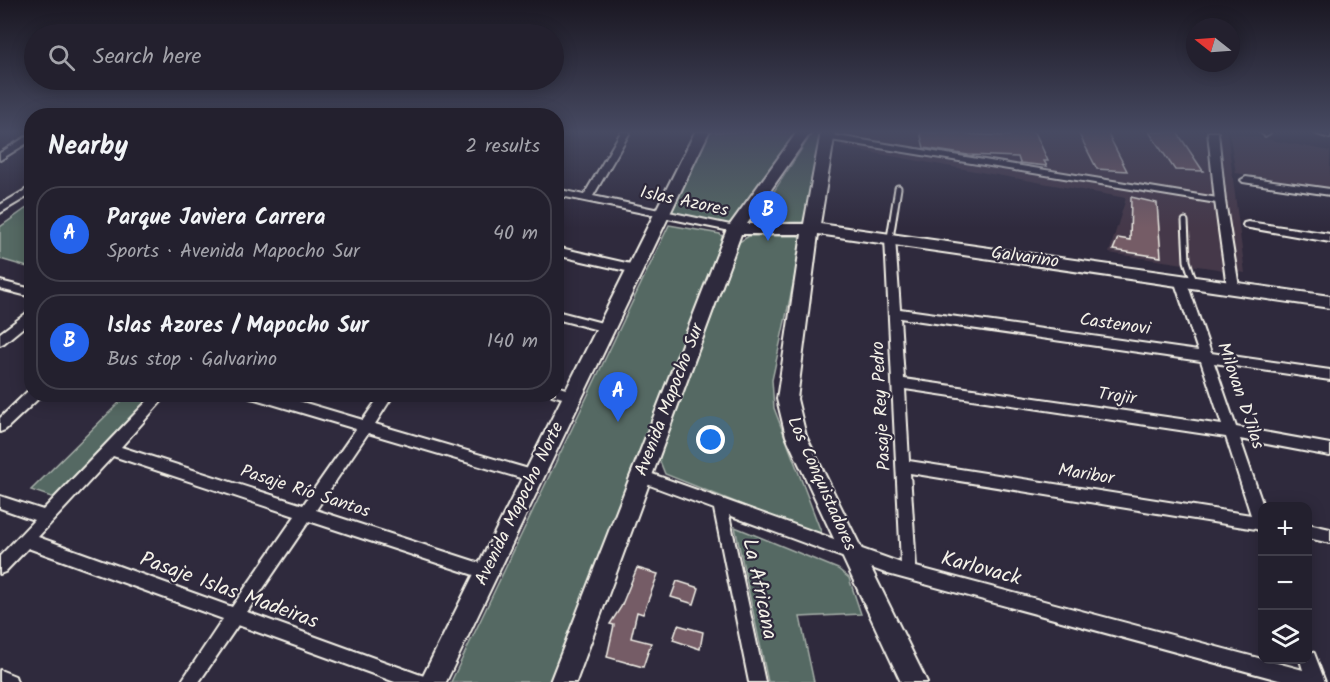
<!DOCTYPE html>
<html lang="en">
<head>
<meta charset="utf-8">
<style>
  :root { --surface:#23202e; --page:#2b2836; --text:#f1f3f6; --muted:#a3a3aa; --line:#403e4a; --accent:#2563eb }
  body { margin:0; font-family:Kalam,sans-serif; background:var(--page); color:var(--text) }
  .controls { position:absolute; right:18px; bottom:18px; display:grid; overflow:hidden; border-radius:12px; box-shadow:0 3px 15px #0003 }
  .controls button { width:54px; height:54px; display:grid; place-items:center; padding:0; border:0; border-bottom:2px solid var(--line); background:var(--surface); color:var(--text); font:30px sans-serif }
  .compass { position:absolute; left:1186px; top:18px; width:54px; height:54px; border-radius:50%; background:var(--surface); box-shadow:0 3px 15px #0003; rotate:287deg }
  .you { position:absolute; left:711px; top:440px; width:21px; height:21px; margin:-15px; border:4px solid #fff; border-radius:50%; background:#1a73e8; box-shadow:0 0 0 9px #1a73e833 }
  .badge { display:grid; place-items:center; width:39px; height:39px; border-radius:50%; background:var(--accent); color:#fff; font-size:20px; font-weight:700 }
  .pin { position:absolute; translate:-50% -50px; filter:drop-shadow(0 2px 3px #0008) }
  .pin::after { content:''; position:absolute; top:32px; width:21px; height:18px; background:inherit; clip-path:polygon(0 0,100% 0,50% 100%) }
  .list { margin:0; padding:0; list-style:none }
  h2 { display:flex; justify-content:space-between; align-items:center; height:78px; margin:0; padding:0 24px; font-size:26px }
  h2 small { font-size:20px; font-weight:400; color:var(--muted) }
  .list li { display:grid; grid-template-columns:39px 1fr auto; gap:18px; align-items:center; box-sizing:border-box; height:96px; margin:0 12px 12px; padding:0 12px; border:2px solid var(--line); border-radius:24px }
  .list b { display:block; font-size:22px; white-space:nowrap }
  .list p { margin:0; font-size:20px; white-space:nowrap; color:var(--muted) }
  .list em { font-size:20px; font-style:normal; color:var(--muted) }
  .icon { flex:none; width:33px; height:33px; fill:none; stroke:currentColor; stroke-width:2; stroke-linecap:round; stroke-linejoin:round }
  .map { position:relative; flex:none; width:1330px; height:682px; overflow:hidden }
  .search { position:absolute; background:var(--surface); box-shadow:0 3px 15px #0003; left:24px; top:24px; width:540px; height:66px; display:flex; align-items:center; gap:15px; box-sizing:border-box; padding:0 21px; border-radius:33px; color:var(--muted); font-size:22px }
  .panel { position:absolute; background:var(--surface); box-shadow:0 3px 15px #0003; left:24px; top:108px; width:540px; height:294px; border-radius:24px }
  .map>svg:first-child { display:block }
  .built { fill:#443949 }
  .green { fill:#546964; stroke:#a4ada6; stroke-width:1.5 }
  .building { fill:#745c66; stroke:#f4f1e8; stroke-width:1.5 }
  .lines { fill:none; stroke-linecap:round; stroke-linejoin:round }
  .lane-casing { stroke:#f4f1e8; stroke-width:9 }
  .street-casing { stroke:#f4f1e8; stroke-width:4 }
  .secondary-casing { stroke:#f4f1e8; stroke-width:4 }
  .lane { stroke:#2f2a3d; stroke-width:5 }
  .street { fill:#2f2a3d; fill-rule:evenodd }
  .secondary { fill:#2f2a3d; fill-rule:evenodd }
  .labels { text-anchor:middle; dominant-baseline:central; stroke-width:4.5; stroke-linejoin:round; paint-order:stroke }
  .street-label { font-size:18px; fill:#f4f1e8; stroke:#2f2a3d }
  .near-street-label { font-size:21px; fill:#f4f1e8; stroke:#2f2a3d }
</style>
</head>
<body>
<div class="map">
<svg width="1330" height="682" viewBox="0 0 1330 682">
  <rect width="100%" height="100%" fill="#2f2a3d"/>
  <filter id="ink" filterUnits="userSpaceOnUse"><feTurbulence type="fractalNoise" baseFrequency=".0167" numOctaves="2"/><feDisplacementMap in="SourceGraphic" scale="12" xChannelSelector="R" yChannelSelector="G"/><feConvolveMatrix kernelMatrix="1 2 1 2 8 2 1 2 1" color-interpolation-filters="sRGB"/></filter>
  <g filter="url(#ink)">
    <!-- built -->
    <path class="built" d="M846,132H1227L1245,273L1109,253L1126,198L841,147Z
      M1229,132L1330,151V188L1236,173Z"/>
    <!-- green -->
    <path class="green" d="M706,132H798L734,221L727,225L675,214L671,210Z
      M813,132H822L808,222L753,223Z
      M31,205V268L0,259V227Z
      M669,225L720,234L726,241L550,682H451Z
      M749,236H798L803,239L772,380L774,408L823,537L665,474L659,459L739,242Z
      M127,395H155L54,498L31,490Z
      M735,527L838,569L849,578L861,614L800,617L814,682H768Z"/>
    <!-- building -->
    <path class="building" d="M920,132L1009,136L1008,132H1035L1048,161H1044L1047,166L1020,163L1018,157L968,155L924,148Z
      M1078,132H1107L1127,171L1097,169Z
      M1149,132H1177L1203,171L1175,170Z
      M1131,197L1157,203L1161,257L1113,250L1118,238L1130,240Z
      M637,568L658,574L643,614L637,612L631,638L651,643L643,667L607,657L614,625L610,624L621,607Z
      M677,581L699,588L694,604L671,597Z
      M678,625L703,632L700,649L673,640Z"/>
    <g class="lines">
      <defs>
        <path id="lane" d="M828,137L1220,201
          M1185,221L1187,261L1194,282
          M890,238L898,188"/>
        <path id="street" d="M621,132H630L593,196L735,226L739,227L740,229L739,231L735,232L556,195V189L584,195Z
          M1208,132H1218L1225,201L1239,287L1233,291L1227,287L1215,201Z
          M1260,132H1270V133L1265,136Z
          M1316,132H1330V138L1317,134Z
          M32,133V140L0,160V153Z
          M1246,177L1330,189V195L1243,182L1241,180Z
          M32,186V194L0,213V205Z
          M1248,222L1330,234V242L1244,227L1243,225L1244,223Z
          M890,234L895,238L900,309L1198,351L1174,280L1180,276L1186,280L1211,353L1330,370V380L1214,363L1236,427L1330,444V456L1240,439L1263,506L1262,532L1256,529L910,473L916,567L1303,670L1300,660H1308V651L1314,653L1325,682H1286L888,574L729,515L765,682H749L714,509L636,480L634,476L636,472L641,470L901,563L885,238ZM900,318L1201,361L1222,425L904,379ZM905,389L1226,437L1251,515L909,461Z
          M556,247L635,265L640,269L635,273L556,255Z
          M0,281L32,289V297L0,289Z
          M32,309V320L4,343L0,345V333Z
          M556,311L606,324L612,328L606,332L556,319Z
          M556,386L578,392L579,396L578,400L573,401L552,395L556,394Z
          M29,390H32V394H40L39,398L5,430L0,432V418Z
          M154,394H168L121,447L303,505L356,429L255,399L250,398L249,394H275L363,420L381,394H394L375,424L539,472L541,476L539,480L534,482L368,433L316,510L486,565L491,567L494,572L491,577L486,579L309,521L247,612L418,674L424,676L426,682H395L238,625L199,682H181L223,619L28,548L5,572L0,574V556L34,520L0,508V496L43,510ZM113,456L295,516L232,607L38,537Z
          M1308,524L1330,529V543L1308,538Z
          M0,670L15,676L17,682H0Z"/>
        <path id="secondary" d="M695,132H709L446,682H420Z
          M797,132H811L747,224H804L821,132H835L820,224L1330,296V308L818,234L797,399L806,436L927,682H901L786,436L777,399L802,234H741L576,682H550L727,229Z"/>
      </defs>
      <!-- lane casing -->
      <use href="#lane" class="lane-casing"/>
      <!-- street casing -->
      <use href="#street" class="street-casing"/>
      <!-- secondary casing -->
      <use href="#secondary" class="secondary-casing"/>
      <!-- lane -->
      <use href="#lane" class="lane"/>
      <!-- street -->
      <use href="#street" class="street"/>
      <!-- secondary -->
      <use href="#secondary" class="secondary"/>
    </g>
  </g>
  <!-- sky -->
  <linearGradient id="sky" x2="0" y2="1"><stop stop-color="#1a1722"/><stop offset="0.58" stop-color="#474a62"/><stop offset="1" stop-color="#474a62" stop-opacity="0"/></linearGradient>
  <rect width="1330" height="228" fill="url(#sky)"/>
  <g class="labels">
    <!-- street labels -->
    <g class="street-label">
      <text transform="translate(684 202) rotate(12)">Islas Azores</text>
      <text transform="translate(1025 258) rotate(8)">Galvarino</text>
      <text transform="translate(1115 325) rotate(8)">Castenovi</text>
      <text transform="translate(1240 396) rotate(71)">Milovan D'Jilas</text>
      <text transform="translate(1117 397) rotate(8)">Trojir</text>
      <text transform="translate(670 400) rotate(-69)">Avenida Mapocho Sur</text>
      <text transform="translate(882 406) rotate(-93)">Pasaje Rey Pedro</text>
      <text transform="translate(1086 475) rotate(9)">Maribor</text>
      <text transform="translate(821 484) rotate(66)">Los Conquistadores</text>
      <text transform="translate(305 492) rotate(18)">Pasaje Río Santos</text>
      <text transform="translate(520 504) rotate(-64)">Avenida Mapocho Norte</text>
    </g>
    <!-- near-street labels -->
    <g class="near-street-label">
      <text transform="translate(981 569) rotate(15)">Karlovack</text>
      <text transform="translate(759 589) rotate(78)">La Africana</text>
      <text transform="translate(229 591) rotate(20)">Pasaje Islas Madeiras</text>
    </g>
  </g>
</svg>
<div class="controls">
<button>+</button>
<button>−</button>
<button><svg class="icon" aria-label="layers" viewBox="0 0 24 24"><path d="M12 4l9 5-9 5-9-5zM3 14l9 5 9-5"/></svg></button>
</div>
<svg class="compass" viewBox="-18 -18 36 36"><path d="M0-13l5 13h-10z" fill="#e53935"/><path d="M0 13l5-13h-10z" fill="#a3a3aa"/></svg>
<div class="you"></div>
<div class="pin badge" style="left:618px;top:422px">A</div>
<div class="pin badge" style="left:768px;top:241px">B</div>
<div class="search"><svg class="icon" aria-label="search" viewBox="0 0 24 24"><circle cx="10" cy="10" r="6"/><path d="M15 15l6 6"/></svg>Search here</div>
<section class="panel">
<h2>Nearby<small>2 results</small></h2>
<ul class="list">
<li><span class="badge">A</span><div><b>Parque Javiera Carrera</b><p>Sports · Avenida Mapocho Sur</p></div><em>40 m</em></li>
<li><span class="badge">B</span><div><b>Islas Azores / Mapocho Sur</b><p>Bus stop · Galvarino</p></div><em>140 m</em></li>
</ul>
</section>
</div>
</body>
</html>
